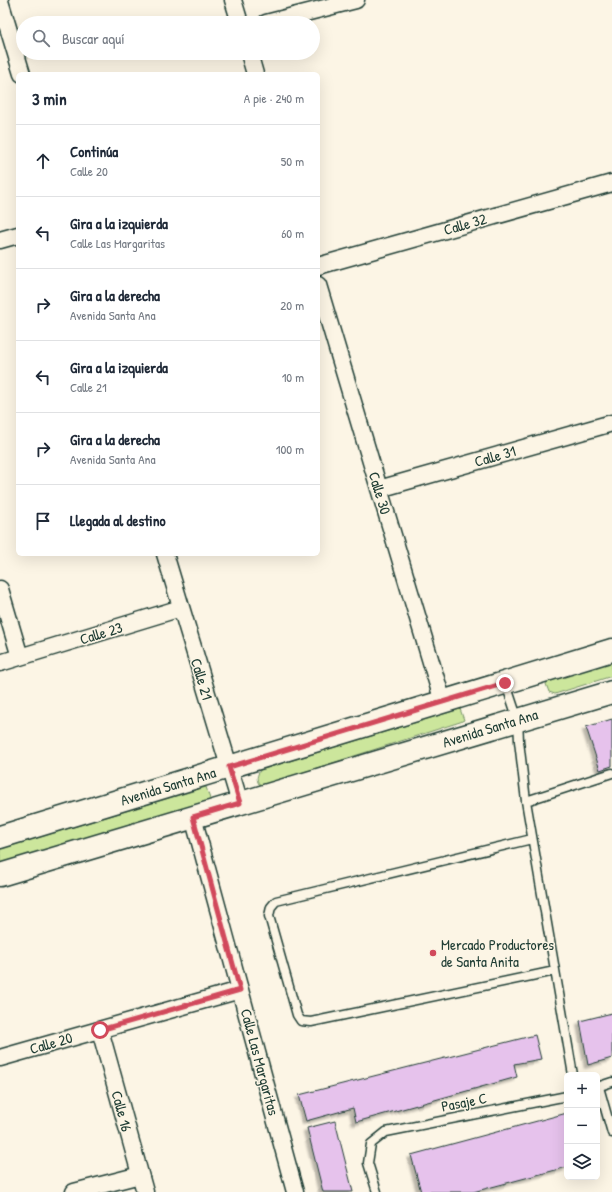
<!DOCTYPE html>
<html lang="es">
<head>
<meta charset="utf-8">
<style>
  :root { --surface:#fff; --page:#f6f6f7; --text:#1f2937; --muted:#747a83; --line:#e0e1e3 }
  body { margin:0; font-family:"Patrick Hand",sans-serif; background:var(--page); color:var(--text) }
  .controls { position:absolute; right:12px; bottom:12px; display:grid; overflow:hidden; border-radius:6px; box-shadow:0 4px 16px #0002 }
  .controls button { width:36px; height:36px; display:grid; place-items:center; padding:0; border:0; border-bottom:1px solid var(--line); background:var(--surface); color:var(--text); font:20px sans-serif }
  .stop { position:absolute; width:12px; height:12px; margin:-9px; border:3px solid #d1495b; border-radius:50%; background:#fff }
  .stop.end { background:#d1495b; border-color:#fff; box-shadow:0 1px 4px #0008 }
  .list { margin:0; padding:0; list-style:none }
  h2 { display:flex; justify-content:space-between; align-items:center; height:52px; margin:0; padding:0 16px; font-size:17px }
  h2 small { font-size:13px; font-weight:400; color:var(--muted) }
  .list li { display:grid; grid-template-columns:26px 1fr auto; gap:12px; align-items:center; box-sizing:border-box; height:72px; padding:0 16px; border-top:1px solid var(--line) }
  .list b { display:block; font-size:15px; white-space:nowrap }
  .list p { margin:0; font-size:13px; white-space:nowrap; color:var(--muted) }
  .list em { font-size:13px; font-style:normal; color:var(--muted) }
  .icon { flex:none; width:22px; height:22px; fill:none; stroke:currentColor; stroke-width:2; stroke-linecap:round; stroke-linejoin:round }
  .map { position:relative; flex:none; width:612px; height:1192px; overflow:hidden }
  .search { position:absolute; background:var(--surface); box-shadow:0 4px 16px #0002; left:16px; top:16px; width:304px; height:44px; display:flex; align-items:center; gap:10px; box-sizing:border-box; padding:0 14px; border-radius:22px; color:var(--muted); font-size:15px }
  .panel { position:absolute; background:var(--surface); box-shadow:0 4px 16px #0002; left:16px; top:72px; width:304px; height:484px; border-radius:6px }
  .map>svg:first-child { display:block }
  .green { fill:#cce69c; stroke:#769268 }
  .building { fill:#e6c2ec; stroke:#1f3d34; filter:url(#shadow) }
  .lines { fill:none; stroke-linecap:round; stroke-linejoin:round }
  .lane-casing { stroke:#1f3d34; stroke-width:11 }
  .street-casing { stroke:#1f3d34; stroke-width:19 }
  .secondary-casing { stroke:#1f3d34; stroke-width:25 }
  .lane { stroke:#fcf5e5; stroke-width:8 }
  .street { stroke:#fcf5e5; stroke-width:16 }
  .secondary { stroke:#fcf5e5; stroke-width:22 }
  .route { stroke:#d1495b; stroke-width:5 }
  .poi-dot { fill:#d1495b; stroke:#fcf5e5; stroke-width:1.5 }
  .labels { text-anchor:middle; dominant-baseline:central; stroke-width:3; stroke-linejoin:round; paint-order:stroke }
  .street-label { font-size:15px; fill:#1f3d34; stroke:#fcf5e5 }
  .poi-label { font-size:15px; fill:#1f3d34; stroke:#fcf5e5; text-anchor:start }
</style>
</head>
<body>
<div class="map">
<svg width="612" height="1192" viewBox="0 0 612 1192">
  <defs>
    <filter id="shadow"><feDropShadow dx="-3.5" dy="3.5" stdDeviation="1" flood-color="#0004"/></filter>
  </defs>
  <rect width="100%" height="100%" fill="#fcf5e5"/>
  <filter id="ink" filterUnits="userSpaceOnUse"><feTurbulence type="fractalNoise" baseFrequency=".025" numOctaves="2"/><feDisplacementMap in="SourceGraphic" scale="8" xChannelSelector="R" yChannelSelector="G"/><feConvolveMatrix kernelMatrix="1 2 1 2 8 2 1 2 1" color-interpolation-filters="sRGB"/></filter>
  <g filter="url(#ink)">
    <!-- green -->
    <path class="green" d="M612,659V676L555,694L549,692L546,684L551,677Z
      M460,709L464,720L460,722L264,785L259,784C256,779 257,776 260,770Z
      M206,787L211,802L0,866V849Z"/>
    <!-- building -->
    <path class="building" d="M612,719V766L600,770L586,727Z
      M612,1013V1058L588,1065L580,1021Z
      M535,1035L541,1059L514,1064L517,1077L356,1122L353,1108L306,1121L299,1095Z
      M567,1113V1167L473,1192H421L411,1155Z
      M335,1121L353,1192H323L307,1128Z"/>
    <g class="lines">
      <defs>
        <path id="lane" d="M506,684L518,720L519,741L526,801L573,1075
          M526,801L612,773
          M532,839L276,901L271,907L269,916L297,1015L301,1021L311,1022L555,971
          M597,1087L612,1082
          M599,1087L612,1133
          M377,1192L368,1163L371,1144L386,1132L567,1096"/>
        <path id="street" d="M233,0L240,23
          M0,1L22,74
          M266,23L356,0
          M249,53L255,74
          M0,240L18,235
          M318,266L612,183
          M318,285L443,702
          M379,489L612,423
          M165,554L240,803
          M0,589L20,657
          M0,663L181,608
          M193,817L295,1192
          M100,1030L145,1192
          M0,1058L240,990
          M74,1192L140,1175"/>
        <path id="secondary" d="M0,837L612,650
          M0,875L612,692"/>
      </defs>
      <!-- lane casing -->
      <use href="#lane" class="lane-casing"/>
      <!-- street casing -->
      <use href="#street" class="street-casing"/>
      <!-- secondary casing -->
      <use href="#secondary" class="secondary-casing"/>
      <!-- lane -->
      <use href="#lane" class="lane"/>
      <!-- street -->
      <use href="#street" class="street"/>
      <!-- secondary -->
      <use href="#secondary" class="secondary"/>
    </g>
  </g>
  <g class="lines" filter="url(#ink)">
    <!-- route -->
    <path class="route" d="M100,1030L240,990L193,817L240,803L229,767L505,683"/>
  </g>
  <!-- markers -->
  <circle class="poi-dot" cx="433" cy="953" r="4"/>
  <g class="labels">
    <!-- street labels -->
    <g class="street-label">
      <text transform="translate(465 224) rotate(-16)">Calle 32</text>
      <text transform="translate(495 456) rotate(-16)">Calle 31</text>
      <text transform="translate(380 493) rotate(73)">Calle 30</text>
      <text transform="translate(101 633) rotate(-17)">Calle 23</text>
      <text transform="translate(202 679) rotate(73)">Calle 21</text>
      <text transform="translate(490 728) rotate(-17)">Avenida Santa Ana</text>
      <text transform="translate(168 786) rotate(-17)">Avenida Santa Ana</text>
      <text transform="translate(51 1043) rotate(-16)">Calle 20</text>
      <text transform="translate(260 1062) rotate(75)">Calle Las Margaritas</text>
      <text transform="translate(464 1102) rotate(-11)">Pasaje C</text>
      <text transform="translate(122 1111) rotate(75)">Calle 16</text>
    </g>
    <!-- poi labels -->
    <g class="poi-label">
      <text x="441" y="944">Mercado Productores<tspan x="441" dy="17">de Santa Anita</tspan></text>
    </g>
  </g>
</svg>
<div class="controls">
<button>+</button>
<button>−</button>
<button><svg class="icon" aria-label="layers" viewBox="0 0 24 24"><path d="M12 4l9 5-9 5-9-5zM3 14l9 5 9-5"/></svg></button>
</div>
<div class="stop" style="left:100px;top:1030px"></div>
<div class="stop end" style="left:505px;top:683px"></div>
<div class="search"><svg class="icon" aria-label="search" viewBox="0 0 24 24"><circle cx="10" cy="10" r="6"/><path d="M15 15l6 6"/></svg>Buscar aquí</div>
<section class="panel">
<h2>3 min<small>A pie · 240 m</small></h2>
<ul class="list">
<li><svg class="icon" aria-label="ahead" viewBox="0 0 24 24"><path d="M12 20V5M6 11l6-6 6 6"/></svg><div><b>Continúa</b><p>Calle 20</p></div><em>50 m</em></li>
<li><svg class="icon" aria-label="left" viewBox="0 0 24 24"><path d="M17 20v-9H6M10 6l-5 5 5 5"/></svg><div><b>Gira a la izquierda</b><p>Calle Las Margaritas</p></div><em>60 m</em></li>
<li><svg class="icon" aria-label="right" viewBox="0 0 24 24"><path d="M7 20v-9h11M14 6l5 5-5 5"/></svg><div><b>Gira a la derecha</b><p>Avenida Santa Ana</p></div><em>20 m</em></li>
<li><svg class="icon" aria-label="left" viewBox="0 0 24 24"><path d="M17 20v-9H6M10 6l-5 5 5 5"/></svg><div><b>Gira a la izquierda</b><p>Calle 21</p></div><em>10 m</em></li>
<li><svg class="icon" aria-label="right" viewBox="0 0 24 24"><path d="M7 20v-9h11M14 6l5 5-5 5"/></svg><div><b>Gira a la derecha</b><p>Avenida Santa Ana</p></div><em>100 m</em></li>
<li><svg class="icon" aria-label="arrive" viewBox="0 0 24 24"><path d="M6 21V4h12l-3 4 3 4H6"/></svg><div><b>Llegada al destino</b></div></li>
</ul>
</section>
</div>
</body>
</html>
